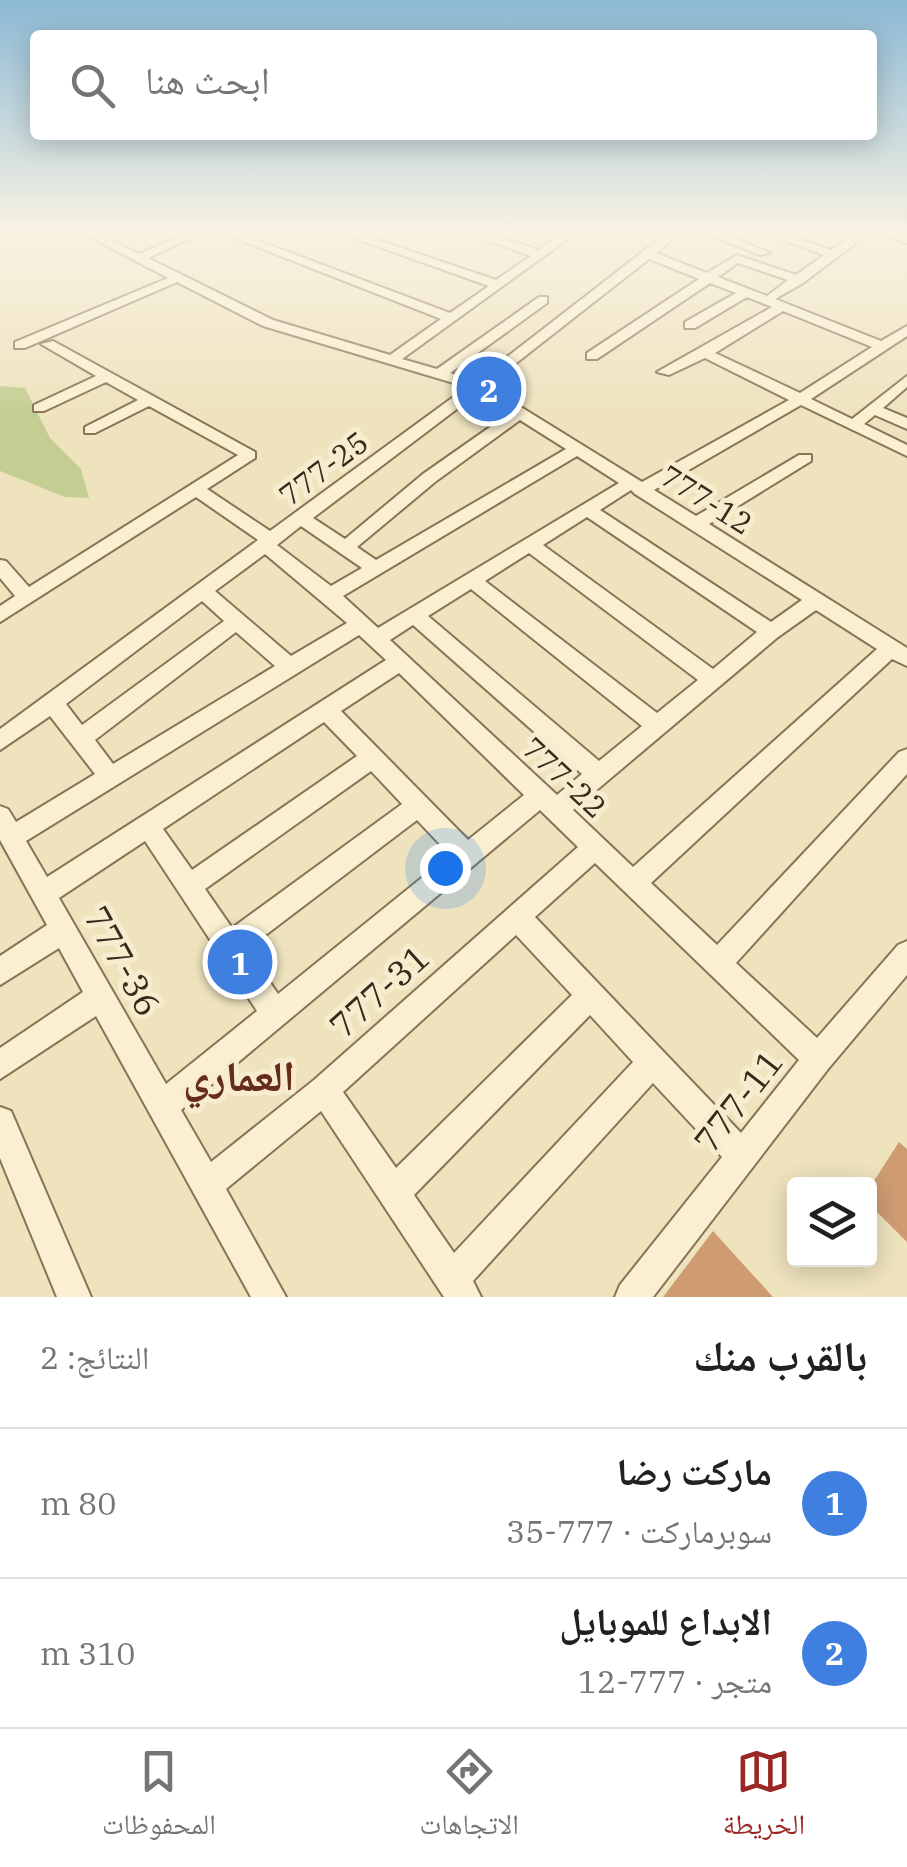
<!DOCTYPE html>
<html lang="ar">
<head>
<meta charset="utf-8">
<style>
  :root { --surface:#fff; --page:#f6f6f6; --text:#202124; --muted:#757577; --line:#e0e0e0; --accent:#9a2724 }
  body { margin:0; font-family:"IBM Plex Serif","Noto Naskh Arabic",serif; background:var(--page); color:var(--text); direction:rtl }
  .controls { position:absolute; right:30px; bottom:30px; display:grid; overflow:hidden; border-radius:10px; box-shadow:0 5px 25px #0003 }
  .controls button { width:90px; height:90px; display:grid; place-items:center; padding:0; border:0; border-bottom:2px solid var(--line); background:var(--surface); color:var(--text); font:50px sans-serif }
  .you { position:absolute; left:445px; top:868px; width:35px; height:35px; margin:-25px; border:8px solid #fff; border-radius:50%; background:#1a73e8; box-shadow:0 0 0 15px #1a73e833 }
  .badge { display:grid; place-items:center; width:65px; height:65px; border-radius:50%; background:var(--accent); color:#fff; font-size:32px; font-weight:700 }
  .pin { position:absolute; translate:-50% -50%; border:5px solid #fff; box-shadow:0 2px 10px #0006 }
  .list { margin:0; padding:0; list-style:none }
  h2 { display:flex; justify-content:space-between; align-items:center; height:130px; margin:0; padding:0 40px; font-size:42px }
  h2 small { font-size:32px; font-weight:400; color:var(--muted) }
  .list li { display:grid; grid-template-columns:65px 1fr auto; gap:30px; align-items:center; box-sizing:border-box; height:150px; padding:0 40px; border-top:2px solid var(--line) }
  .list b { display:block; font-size:38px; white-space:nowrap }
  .list p { margin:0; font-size:32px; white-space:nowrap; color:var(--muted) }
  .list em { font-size:32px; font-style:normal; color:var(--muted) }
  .icon { flex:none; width:55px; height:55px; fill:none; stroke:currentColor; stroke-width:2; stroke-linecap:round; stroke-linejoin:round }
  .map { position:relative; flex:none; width:907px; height:1297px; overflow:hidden; direction:ltr }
  .search { position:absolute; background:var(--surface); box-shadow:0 5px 25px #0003; left:30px; right:30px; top:30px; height:110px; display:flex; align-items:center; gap:25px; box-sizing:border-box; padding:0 35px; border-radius:10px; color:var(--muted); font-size:38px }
  .sheet { height:430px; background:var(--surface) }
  nav { display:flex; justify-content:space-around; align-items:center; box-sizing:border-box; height:140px; border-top:2px solid var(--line); background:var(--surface); font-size:28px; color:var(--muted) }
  nav a { display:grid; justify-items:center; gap:5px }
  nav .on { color:var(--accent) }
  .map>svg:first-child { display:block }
  .green { fill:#c4ce92 }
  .building { fill:#cf9c72 }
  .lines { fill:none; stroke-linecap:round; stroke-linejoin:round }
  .minor-casing { stroke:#887356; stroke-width:4 }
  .minor { fill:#faf0d1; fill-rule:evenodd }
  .labels { text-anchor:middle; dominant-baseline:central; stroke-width:10; stroke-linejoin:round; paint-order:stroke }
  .street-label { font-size:30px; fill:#372a1b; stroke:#f7ecce }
  .near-street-label { font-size:35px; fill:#372a1b; stroke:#f7ecce }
  .near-quarter-label { font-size:42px; font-weight:bold; fill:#652c19; stroke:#f7ecce }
</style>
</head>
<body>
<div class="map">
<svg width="907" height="1297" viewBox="0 0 907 1297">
  <rect width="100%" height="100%" fill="#efe3be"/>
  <!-- green -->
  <path class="green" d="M0,386L25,388L50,438L81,469L89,498L65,497L0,471Z"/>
  <!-- building -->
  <path class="building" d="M899,1142L907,1149V1242L870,1205V1187Z
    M713,1231L773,1297H663Z"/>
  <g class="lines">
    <defs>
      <path id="minor" d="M83,233H98L139,254L186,233H202L148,258L273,320L390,355L441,319L222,233H238L450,313L489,286L340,233H357L496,280L531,256L467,233H485L539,250L563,233H576L402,359L437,369L539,297H547V303L450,373L476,381L667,233H680L656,253L707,273L737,255L796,275L824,255L764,233H781L831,250L856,233H869L803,283L775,299L881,341L907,326V336L811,399L852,419L907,376V387L883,408L907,418V429L875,415L864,424L907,445V456L801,405L654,490L696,516L799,455H811V461L709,524L907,648V666L892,659L651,883L717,945L899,752L907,749V774L736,963L817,1038L898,945L907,941V975L828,1069L653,1297H615L620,1285L722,1157L653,1083L473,1281L481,1297H444L321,1111L226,1189L286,1297H251L96,1016L0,1079V1048L83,992L59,948L0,985V956L47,925L0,840V806L8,809L16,822L95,774L50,716L0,750V729L258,540L196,497L0,622V606L15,596L0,578V560L6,561L29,587L238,455L149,406L95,433H85V427L138,400L106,382L44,411H34V405L96,376L41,344L53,341L255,452V458L207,489L270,531L467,387L263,326L177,282L25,348H15V342L168,278ZM649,259L699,279L587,353V359H597L710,283L736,293L685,322V328H695L747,297L772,307L657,372L669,375L705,358L789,400L642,482L487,386ZM738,263L788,280L767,296L718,277ZM783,311L872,347L800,393L715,353ZM478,393L510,413L423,474L345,539L313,518ZM520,420L566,449L376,560L357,547L435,482ZM577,456L619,483L378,628L343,596ZM631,490L635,494L802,600L771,622L600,510ZM587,517L757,632L713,669L543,545ZM301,526L362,568L331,586L277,545ZM529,553L698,680L657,713L485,581ZM265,554L347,623L291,656L215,591ZM471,589L642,726L599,761L428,616ZM202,601L224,621L82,725L66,704ZM816,610L877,649L633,867L573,810L778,637ZM413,625L582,774L557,795L390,640ZM236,632L275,666L113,764L95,740ZM359,635L386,660L47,877L26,841ZM399,673L524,795L468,840L341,711ZM324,722L357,756L192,870L163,829ZM371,771L402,804L232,928L205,889ZM540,810L578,847L314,1080L211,1162L181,1110ZM417,820L450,855L278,994L247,949ZM145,841L257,1011L166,1084L59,898ZM595,863L799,1060L741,1133L535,917ZM516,935L572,995L396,1168L343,1092ZM590,1015L633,1062L454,1253L414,1195Z
        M705,233H722L770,253L760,255Z
        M882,233L907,236V243L883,235Z
        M0,1107L11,1111L91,1297H57L0,1158Z"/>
    </defs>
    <!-- minor casing -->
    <use href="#minor" class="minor-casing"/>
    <!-- minor -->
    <use href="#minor" class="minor"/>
  </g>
  <!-- sky -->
  <linearGradient id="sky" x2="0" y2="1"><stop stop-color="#8cb9d5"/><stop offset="0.56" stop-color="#f8f2e2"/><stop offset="1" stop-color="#f8f2e2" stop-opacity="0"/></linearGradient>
  <rect width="907" height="415" fill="url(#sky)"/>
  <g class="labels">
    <!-- street labels -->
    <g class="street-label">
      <text transform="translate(323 468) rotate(-37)">777-25</text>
      <text transform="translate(707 499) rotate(32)">777-12</text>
      <text transform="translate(565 777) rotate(43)">777-22</text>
    </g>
    <!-- near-street labels -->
    <g class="near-street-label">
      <text transform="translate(123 961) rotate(61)">777-36</text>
      <text transform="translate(379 991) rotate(-42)">777-31</text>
      <text transform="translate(738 1101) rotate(-52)">777-11</text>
    </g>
    <!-- near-quarter labels -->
    <g class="near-quarter-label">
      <text x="239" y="1075">العماري</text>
    </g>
  </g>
</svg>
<div class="controls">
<button><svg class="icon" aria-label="layers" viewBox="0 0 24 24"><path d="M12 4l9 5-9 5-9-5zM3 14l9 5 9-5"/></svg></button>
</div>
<div class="you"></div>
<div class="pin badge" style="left:240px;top:962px;background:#3f7fe0">1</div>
<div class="pin badge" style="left:489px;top:389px;background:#3f7fe0">2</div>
<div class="search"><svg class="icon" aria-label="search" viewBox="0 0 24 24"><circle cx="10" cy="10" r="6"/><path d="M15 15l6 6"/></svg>ابحث هنا</div>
</div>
<section class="sheet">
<h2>بالقرب منك<small>النتائج: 2</small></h2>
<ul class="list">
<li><span class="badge" style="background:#3f7fe0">1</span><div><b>ماركت رضا</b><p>سوبرماركت · 777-35</p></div><em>80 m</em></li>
<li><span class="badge" style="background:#3f7fe0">2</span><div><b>الابداع للموبايل</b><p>متجر · 777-12</p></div><em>310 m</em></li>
</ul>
</section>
<nav>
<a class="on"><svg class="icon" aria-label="map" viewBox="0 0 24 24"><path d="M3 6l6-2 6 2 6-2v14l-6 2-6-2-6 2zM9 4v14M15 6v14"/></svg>الخريطة</a>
<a><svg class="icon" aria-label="directions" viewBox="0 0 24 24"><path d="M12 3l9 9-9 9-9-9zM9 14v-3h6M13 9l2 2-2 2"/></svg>الاتجاهات</a>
<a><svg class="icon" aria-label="saved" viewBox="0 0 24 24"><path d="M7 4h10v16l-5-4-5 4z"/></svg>المحفوظات</a>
</nav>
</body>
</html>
